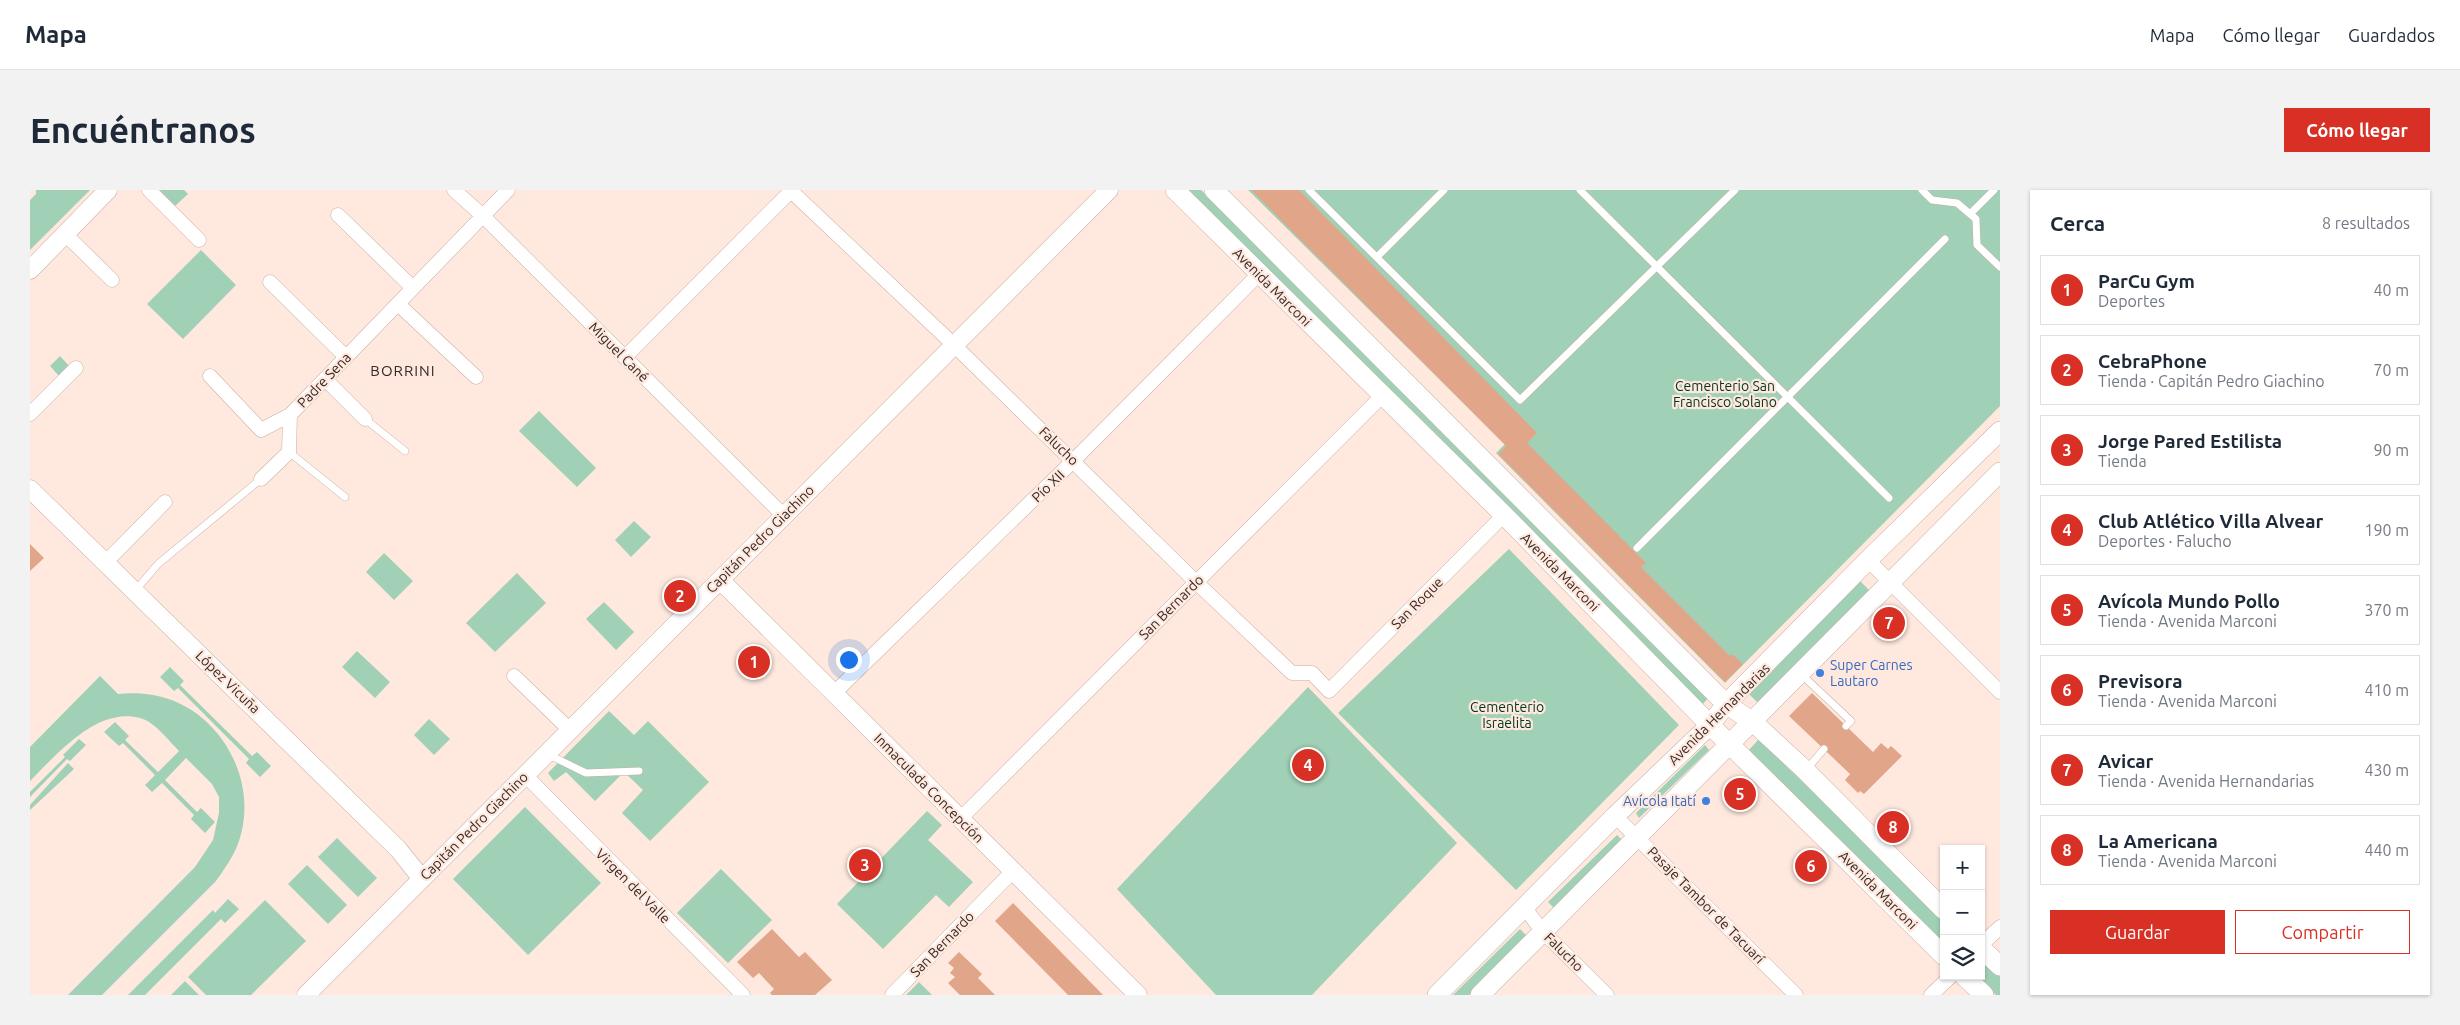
<!DOCTYPE html>
<html lang="es">
<head>
<meta charset="utf-8">
<style>
  :root { --surface:#fff; --page:#f2f2f3; --text:#1f2937; --muted:#747a83; --line:#e0e1e3; --accent:#d93025 }
  body { margin:0; font-family:Ubuntu,sans-serif; background:var(--page); color:var(--text) }
  .controls { position:absolute; right:15px; bottom:15px; display:grid; overflow:hidden; border-radius:0px; box-shadow:0 1px 4px #0004 }
  .controls button { width:45px; height:45px; display:grid; place-items:center; padding:0; border:0; border-bottom:1px solid var(--line); background:var(--surface); color:var(--text); font:25px sans-serif }
  .you { position:absolute; left:818px; top:469px; width:18px; height:18px; margin:-12px; border:4px solid #fff; border-radius:50%; background:#1a73e8; box-shadow:0 0 0 8px #1a73e833 }
  .badge { display:grid; place-items:center; width:32px; height:32px; border-radius:50%; background:var(--accent); color:#fff; font-size:16px; font-weight:700 }
  .pin { position:absolute; translate:-50% -50%; border:2px solid #fff; box-shadow:0 1px 5px #0006 }
  .list { margin:0; padding:0; list-style:none }
  h2 { display:flex; justify-content:space-between; align-items:center; height:65px; margin:0; padding:0 20px; font-size:21px }
  h2 small { font-size:16px; font-weight:400; color:var(--muted) }
  .list li { display:grid; grid-template-columns:32px 1fr auto; gap:15px; align-items:center; box-sizing:border-box; height:70px; margin:0 10px 10px; padding:0 10px; border:1px solid var(--line); border-radius:0px }
  .list b { display:block; font-size:19px; white-space:nowrap }
  .list p { margin:0; font-size:16px; white-space:nowrap; color:var(--muted) }
  .list em { font-size:16px; font-style:normal; color:var(--muted) }
  .actions { display:flex; gap:10px; padding:15px 20px }
  .actions a { flex:1; padding:11px 0; border:1px solid var(--accent); border-radius:0px; text-align:center; font-size:18px; color:var(--accent) }
  .actions .main { background:var(--accent); color:#fff }
  .icon { flex:none; width:28px; height:28px; fill:none; stroke:currentColor; stroke-width:2; stroke-linecap:round; stroke-linejoin:round }
  .map { position:relative; flex:none; width:1970px; height:805px; overflow:hidden; border-radius:0px }
  header { display:flex; align-items:center; gap:30px; box-sizing:border-box; height:70px; padding:0 25px; background:var(--surface); border-bottom:1px solid var(--line) }
  header strong { font-size:24px }
  nav { display:flex; gap:28px; margin-inline-start:auto; font-size:18px }
  .intro { display:flex; align-items:center; justify-content:space-between; box-sizing:border-box; height:120px; padding:0 30px }
  h1 { margin:0; font-size:35px }
  .button { padding:12px 22px; border-radius:0px; background:var(--accent); color:#fff; font-size:18px; font-weight:700 }
  main { display:flex; gap:30px; padding:0 30px }
  aside { flex:1; background:var(--surface); border-radius:0px; box-shadow:0 1px 4px #0004 }
  .map>svg:first-child { display:block }
  .green { fill:#a0d0b6 }
  .building { fill:#e1a589 }
  .lines { fill:none; stroke-linecap:round; stroke-linejoin:round }
  .service-casing { stroke:#c9afa2; stroke-width:8 }
  .minor-casing { stroke:#c9afa2; stroke-width:15 }
  .tertiary-casing { stroke:#c9afa2; stroke-width:19 }
  .secondary-casing { stroke:#c9afa2; stroke-width:20 }
  .service { stroke:#fff; stroke-width:7 }
  .minor { stroke:#fff; stroke-width:14 }
  .tertiary { stroke:#fff; stroke-width:18 }
  .secondary { stroke:#fff; stroke-width:19 }
  .shop-dot { fill:#3f7fe0; stroke:#ffe8de; stroke-width:2 }
  .labels { text-anchor:middle; dominant-baseline:central; stroke-width:4.5; stroke-linejoin:round; paint-order:stroke }
  .street-label { font-size:14px; fill:#342925; stroke:#ffe8de }
  .park-label { font-size:14px; fill:#003520; stroke:#ffe8de }
  .shop-label { font-size:14px; fill:#366cbe; stroke:#ffe8de; text-anchor:start }
  .neighbourhood-label { font-size:15px; letter-spacing:1px; fill:#342925; stroke:#ffe8de }
</style>
</head>
<body>
<header>
<strong>Mapa</strong>
<nav><a>Mapa</a><a>Cómo llegar</a><a>Guardados</a></nav>
</header>
<div class="intro"><h1>Encuéntranos</h1><a class="button">Cómo llegar</a></div>
<main>
<div class="map">
<svg width="1970" height="805" viewBox="0 0 1970 805">
  <rect width="100%" height="100%" fill="#ffe8de"/>
  <!-- green -->
  <path class="green" d="M6,0H60L0,60V10L6,4Z
    M127,0H154L158,4L144,17Z
    M1158,0H1171L1679,507L1673,514Z
    M1218,0H1970V216L1695,493L1466,263L1475,254Z
    M171,60L206,95L153,149L117,114Z
    M30,166L40,177L30,187L20,176Z
    M509,221L566,278L547,297L489,241Z
    M604,331L621,347L601,367L585,350Z
    M1479,359L1649,535L1486,700L1308,523Z
    M354,363L383,391L364,410L336,382Z
    M487,383L516,413L465,462L436,433Z
    M1830,391L1843,404L1730,515L1717,502Z
    M574,412L604,442L586,460L556,429Z
    M327,461L360,492L345,508L312,477Z
    M140,477L154,491L150,495L222,566L227,562L241,576L230,587L216,573L219,569L148,498L144,501L130,487Z
    M70,486L88,504C100,503 111,503 123,505C188,516 230,589 209,651C204,666 195,678 186,691L72,805H38L165,677L183,650L189,623V607L182,594L156,568L135,590L167,622L171,618L185,632L175,643L161,629L164,625L132,593L122,602L115,595L125,585L93,553L89,556L74,542L85,532L99,546L95,550L128,582L149,561C138,550 125,532 110,528C67,516 26,565 0,591V557Z
    M1278,497L1427,653L1282,805H1186L1087,699Z
    M579,521L604,545L618,531L679,592L620,651L592,623L613,600L594,582L565,611L536,582L524,591L518,583Z
    M399,529L420,549L404,565L384,545Z
    M49,549L56,555L40,571L37,569L0,607V602L35,567L33,565Z
    M1729,549L1914,731V753L1718,561Z
    M1675,555L1679,560L1609,628L1606,623Z
    M38,573L44,579L0,620V615Z
    M495,617L571,693L498,765L423,689Z
    M897,621L912,635L898,650L943,692L919,717L906,705L853,759L807,714Z
    M1587,645L1595,653L1526,720L1518,712Z
    M307,648L347,688L328,707L288,667Z
    M277,675L317,715L298,734L258,694Z
    M691,679L742,730L698,773L647,723Z
    M198,709L209,719L195,733L191,729L115,805H98L183,720L185,723Z
    M235,710L276,751L221,805H176L158,787Z
    M1490,739L1498,747L1439,805H1423Z
    M1955,772L1970,786V805H1966L1946,786H1951V776Z
    M155,791L169,805H141Z
    M889,792L902,805H876Z"/>
  <!-- building -->
  <path class="building" d="M1221,0H1269L1507,243L1497,253L1616,373L1611,377L1700,466L1702,464L1713,474L1695,492L1468,264L1476,256Z
    M0,354L14,368L0,381Z
    M1782,503L1843,562L1851,553L1858,559L1861,556L1872,566L1834,604L1830,601L1828,603L1815,590L1820,584L1759,526Z
    M983,713L1073,805H1038L965,731Z
    M742,739L769,767L775,762L802,790L785,805H742L740,803L744,799L729,783L723,788L707,772Z
    M929,762L952,784L948,788L965,805H930L918,793L925,787L920,783L924,778L918,773Z"/>
  <g class="lines">
    <defs>
      <path id="service" d="M1279,0L1490,210L1705,0
        M1550,0L1859,308
        M1892,0L1902,10L1927,13L1946,29L1947,55L1970,77
        M1940,24L1964,0
        M1347,67L1414,0
        M335,229L375,261
        M259,262L315,307
        M1607,358L1915,49
        M105,401L128,374L231,289
        M1772,485L1821,531L1816,536
        M517,564L556,583L609,581
        M1776,580L1794,559"/>
      <path id="minor" d="M119,0L169,50
        M424,0L453,26L754,326
        M760,0L924,155L1166,392L1262,483H1282L1299,501L1474,325
        M308,25L383,98
        M35,44L82,90
        M240,92L316,167
        M368,114L446,187
        M595,167L762,0
        M180,186L231,240L260,225
        M295,189L335,229
        M0,224L46,178
        M231,289L259,262L260,225L478,0
        M1838,370L1970,502
        M75,373L135,312
        M484,486L540,540
        M803,504L1044,270L1229,84
        M495,585L713,805
        M1585,626L1766,805
        M930,629L1352,206
        M1494,717L1513,742L1577,805
        M1951,755L1970,737
        M862,805L983,681
        M1901,805L1921,786"/>
      <path id="tertiary" d="M0,80L78,0
        M0,299L368,659L392,689
        M690,390L1108,805
        M276,805L1079,0"/>
      <path id="secondary" d="M1145,0L1474,325L1680,535L1914,766
        M1184,0L1696,514L1723,532L1775,580L1914,720
        M1951,758L1970,776
        M1934,786L1954,805
        M1407,805L1585,626L1680,535L1696,514L1838,370L1970,241
        M1450,805L1970,282"/>
    </defs>
    <!-- service casing -->
    <use href="#service" class="service-casing"/>
    <!-- minor casing -->
    <use href="#minor" class="minor-casing"/>
    <!-- tertiary casing -->
    <use href="#tertiary" class="tertiary-casing"/>
    <!-- secondary casing -->
    <use href="#secondary" class="secondary-casing"/>
    <!-- service -->
    <use href="#service" class="service"/>
    <!-- minor -->
    <use href="#minor" class="minor"/>
    <!-- tertiary -->
    <use href="#tertiary" class="tertiary"/>
    <!-- secondary -->
    <use href="#secondary" class="secondary"/>
  </g>
  <!-- markers -->
  <g class="shop-dot">
    <circle cx="1790" cy="483" r="5"/>
    <circle cx="1676" cy="611" r="5"/>
  </g>
  <g class="labels">
    <!-- street labels -->
    <g class="street-label">
      <text transform="translate(1242 97) rotate(45)">Avenida Marconi</text>
      <text transform="translate(589 162) rotate(45)">Miguel Cané</text>
      <text transform="translate(294 190) rotate(-46)">Padre Sena</text>
      <text transform="translate(1029 256) rotate(44)">Falucho</text>
      <text transform="translate(1018 296) rotate(-44)">Pío XII</text>
      <text transform="translate(730 349) rotate(-45)">Capitán Pedro Giachino</text>
      <text transform="translate(1530 382) rotate(45)">Avenida Marconi</text>
      <text transform="translate(1387 413) rotate(-45)">San Roque</text>
      <text transform="translate(1141 417) rotate(-45)">San Bernardo</text>
      <text transform="translate(198 492) rotate(44)">López Vicuña</text>
      <text transform="translate(1689 524) rotate(-45)">Avenida Hernandarias</text>
      <text transform="translate(899 598) rotate(45)">Inmaculada Concepción</text>
      <text transform="translate(444 636) rotate(-45)">Capitán Pedro Giachino</text>
      <text transform="translate(603 696) rotate(45)">Virgen del Valle</text>
      <text transform="translate(1848 700) rotate(45)">Avenida Marconi</text>
      <text transform="translate(1676 715) rotate(45)">Pasaje Tambor de Tacuarí</text>
      <text transform="translate(912 754) rotate(-46)">San Bernardo</text>
      <text transform="translate(1534 762) rotate(45)">Falucho</text>
    </g>
    <!-- park labels -->
    <g class="park-label">
      <text x="1695" y="196">Cementerio San<tspan x="1695" dy="16">Francisco Solano</tspan></text>
      <text x="1477" y="517">Cementerio<tspan x="1477" dy="16">Israelita</tspan></text>
    </g>
    <!-- shop labels -->
    <g class="shop-label">
      <text x="1800" y="475">Super Carnes<tspan x="1800" dy="16">Lautaro</tspan></text>
      <text x="1666" y="611" text-anchor="end">Avícola Itatí</text>
    </g>
    <!-- neighbourhood labels -->
    <g class="neighbourhood-label">
      <text x="373" y="180">BORRINI</text>
    </g>
  </g>
</svg>
<div class="controls">
<button>+</button>
<button>−</button>
<button><svg class="icon" aria-label="layers" viewBox="0 0 24 24"><path d="M12 4l9 5-9 5-9-5zM3 14l9 5 9-5"/></svg></button>
</div>
<div class="you"></div>
<div class="pin badge" style="left:724px;top:472px">1</div>
<div class="pin badge" style="left:650px;top:406px">2</div>
<div class="pin badge" style="left:835px;top:675px">3</div>
<div class="pin badge" style="left:1278px;top:575px">4</div>
<div class="pin badge" style="left:1710px;top:604px">5</div>
<div class="pin badge" style="left:1781px;top:676px">6</div>
<div class="pin badge" style="left:1859px;top:433px">7</div>
<div class="pin badge" style="left:1863px;top:637px">8</div>
</div>
<aside>
<h2>Cerca<small>8 resultados</small></h2>
<ul class="list">
<li><span class="badge">1</span><div><b>ParCu Gym</b><p>Deportes</p></div><em>40 m</em></li>
<li><span class="badge">2</span><div><b>CebraPhone</b><p>Tienda · Capitán Pedro Giachino</p></div><em>70 m</em></li>
<li><span class="badge">3</span><div><b>Jorge Pared Estilista</b><p>Tienda</p></div><em>90 m</em></li>
<li><span class="badge">4</span><div><b>Club Atlético Villa Alvear</b><p>Deportes · Falucho</p></div><em>190 m</em></li>
<li><span class="badge">5</span><div><b>Avícola Mundo Pollo</b><p>Tienda · Avenida Marconi</p></div><em>370 m</em></li>
<li><span class="badge">6</span><div><b>Previsora</b><p>Tienda · Avenida Marconi</p></div><em>410 m</em></li>
<li><span class="badge">7</span><div><b>Avicar</b><p>Tienda · Avenida Hernandarias</p></div><em>430 m</em></li>
<li><span class="badge">8</span><div><b>La Americana</b><p>Tienda · Avenida Marconi</p></div><em>440 m</em></li>
</ul>
<div class="actions"><a class="main">Guardar</a><a>Compartir</a></div>
</aside>
</main>
</body>
</html>
